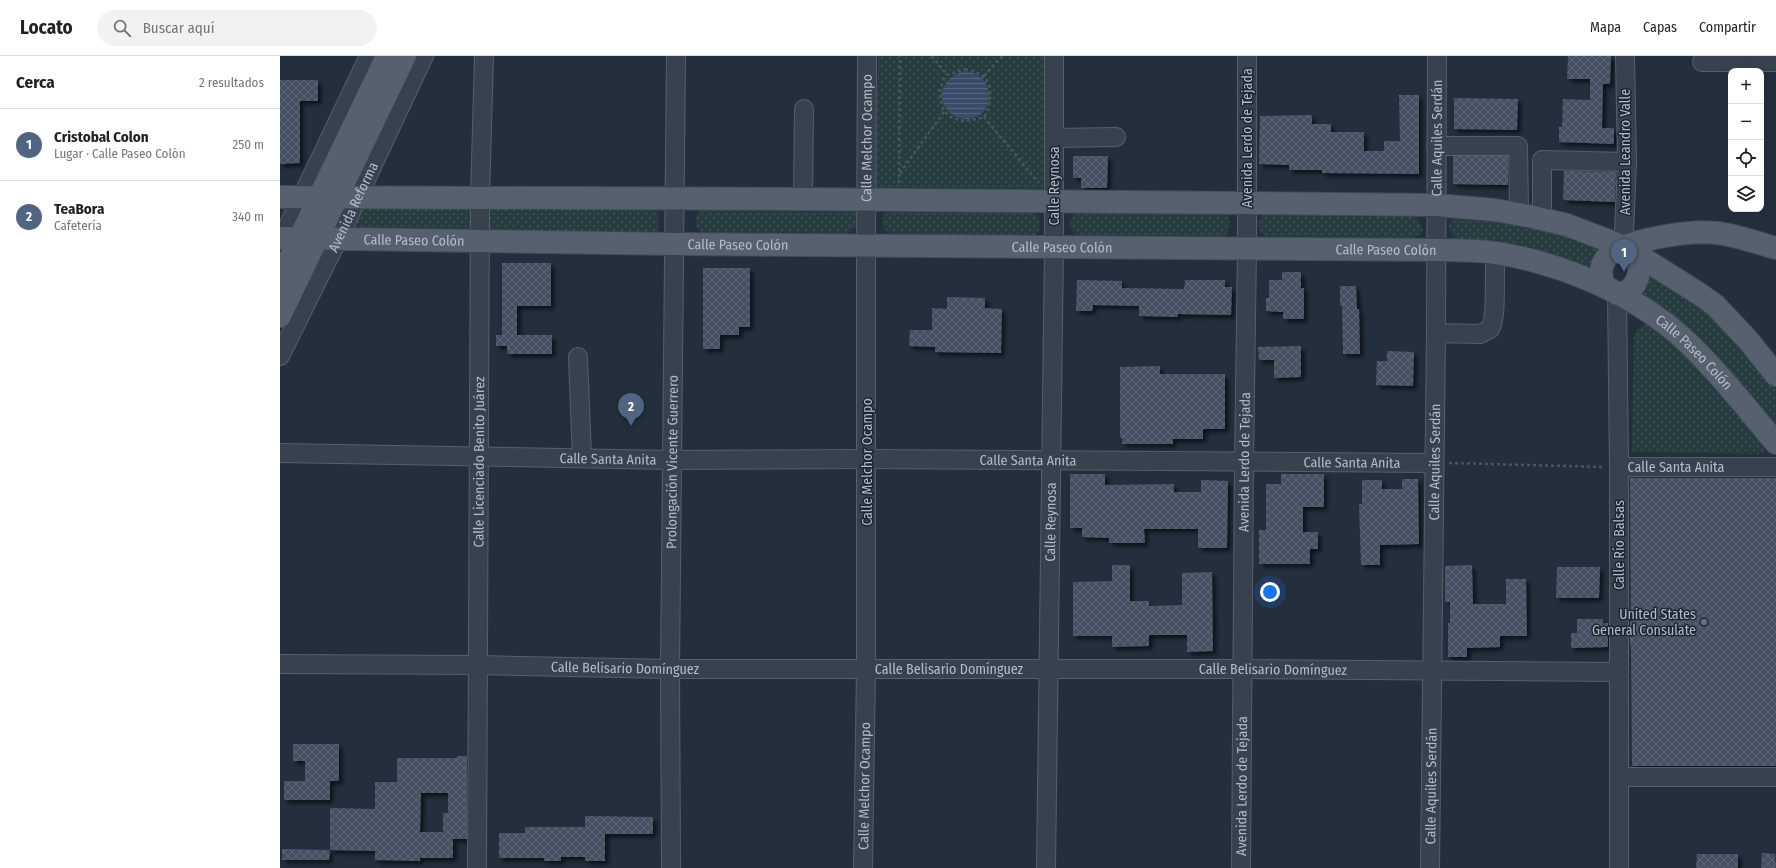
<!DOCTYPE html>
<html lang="es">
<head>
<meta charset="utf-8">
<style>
  :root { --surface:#fff; --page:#f2f2f2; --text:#222; --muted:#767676; --line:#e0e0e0; --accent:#516482 }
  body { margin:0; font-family:"Fira Sans Condensed",sans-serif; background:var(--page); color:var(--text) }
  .controls { position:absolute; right:12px; top:12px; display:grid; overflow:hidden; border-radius:8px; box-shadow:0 4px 16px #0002 }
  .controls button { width:36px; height:36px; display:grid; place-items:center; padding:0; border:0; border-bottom:1px solid var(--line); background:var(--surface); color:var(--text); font:20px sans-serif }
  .you { position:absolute; left:990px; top:536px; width:14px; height:14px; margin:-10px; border:3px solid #fff; border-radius:50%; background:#1a73e8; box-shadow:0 0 0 6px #1a73e833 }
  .badge { display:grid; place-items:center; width:26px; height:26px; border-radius:50%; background:var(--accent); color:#fff; font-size:13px; font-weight:700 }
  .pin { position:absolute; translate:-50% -33px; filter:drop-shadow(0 1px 2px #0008) }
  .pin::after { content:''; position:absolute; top:21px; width:14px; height:12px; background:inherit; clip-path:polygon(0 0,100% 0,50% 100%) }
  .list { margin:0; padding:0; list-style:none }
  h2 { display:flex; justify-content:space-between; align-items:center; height:52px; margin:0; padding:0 16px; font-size:17px }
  h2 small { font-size:13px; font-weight:400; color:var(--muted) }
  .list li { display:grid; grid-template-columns:26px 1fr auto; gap:12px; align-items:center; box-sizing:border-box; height:72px; padding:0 16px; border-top:1px solid var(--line) }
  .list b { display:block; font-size:15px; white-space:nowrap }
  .list p { margin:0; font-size:13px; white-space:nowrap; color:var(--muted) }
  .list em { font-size:13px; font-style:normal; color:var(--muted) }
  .icon { flex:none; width:22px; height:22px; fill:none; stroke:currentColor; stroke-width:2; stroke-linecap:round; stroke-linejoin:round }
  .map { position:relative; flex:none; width:1496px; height:812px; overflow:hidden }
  header { display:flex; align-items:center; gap:24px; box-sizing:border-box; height:56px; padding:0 20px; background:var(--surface); border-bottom:1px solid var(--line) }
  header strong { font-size:19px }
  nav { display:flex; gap:22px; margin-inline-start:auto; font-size:14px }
  .search { width:280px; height:36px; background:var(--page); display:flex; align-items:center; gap:10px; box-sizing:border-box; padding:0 14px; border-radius:22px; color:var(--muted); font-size:15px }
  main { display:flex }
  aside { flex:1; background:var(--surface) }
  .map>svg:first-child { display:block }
  .grass { fill:url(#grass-dots) }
  .water { fill:url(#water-rules) }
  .building { fill:url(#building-cross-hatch); fill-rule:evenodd; filter:url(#shadow) }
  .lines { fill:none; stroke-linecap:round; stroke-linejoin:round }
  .minor-casing { stroke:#565f6c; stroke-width:20 }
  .major-casing { stroke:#414a57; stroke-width:24 }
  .path { stroke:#44595c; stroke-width:2.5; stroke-dasharray:3 3; stroke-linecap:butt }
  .minor { stroke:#38414e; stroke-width:18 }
  .major { stroke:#56606e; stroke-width:22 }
  .service-dot { fill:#5c6f8a; stroke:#1d2633; stroke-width:1.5 }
  .labels { text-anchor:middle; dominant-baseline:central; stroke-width:3; stroke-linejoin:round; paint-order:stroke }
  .street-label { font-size:14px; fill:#b4bcc9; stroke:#1d2633 }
  .poi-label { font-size:14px; fill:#b4bcc9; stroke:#1d2633; text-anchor:end }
</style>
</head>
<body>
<header>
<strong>Locato</strong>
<div class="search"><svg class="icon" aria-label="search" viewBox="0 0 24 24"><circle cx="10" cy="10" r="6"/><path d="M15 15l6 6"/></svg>Buscar aquí</div>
<nav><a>Mapa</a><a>Capas</a><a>Compartir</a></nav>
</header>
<main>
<aside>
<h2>Cerca<small>2 resultados</small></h2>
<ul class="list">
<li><span class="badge">1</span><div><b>Cristobal Colon</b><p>Lugar · Calle Paseo Colón</p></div><em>250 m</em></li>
<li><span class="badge">2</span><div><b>TeaBora</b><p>Cafetería</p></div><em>340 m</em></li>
</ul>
</aside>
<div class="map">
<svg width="1496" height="812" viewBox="0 0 1496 812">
  <defs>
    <pattern id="grass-dots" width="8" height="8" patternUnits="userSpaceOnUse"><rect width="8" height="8" fill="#263c3f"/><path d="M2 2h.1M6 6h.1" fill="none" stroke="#435659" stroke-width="1.8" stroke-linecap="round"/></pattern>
    <pattern id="water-rules" width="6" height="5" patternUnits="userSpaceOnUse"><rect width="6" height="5" fill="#394c67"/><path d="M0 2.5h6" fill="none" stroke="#53647b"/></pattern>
    <pattern id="building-cross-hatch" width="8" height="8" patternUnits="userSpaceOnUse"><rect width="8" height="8" fill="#455162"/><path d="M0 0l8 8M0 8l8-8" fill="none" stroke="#5d6877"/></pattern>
    <filter id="shadow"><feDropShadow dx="3.5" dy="3.5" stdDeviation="2" flood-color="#0009"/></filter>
  </defs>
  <rect width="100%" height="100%" fill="#242f3e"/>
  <!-- grass -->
  <path class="grass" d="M598,0H765L764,137L595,134Z
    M83,149L378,154V181L69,182Z
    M575,152L579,155L578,170L564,179L425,178L417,173C416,165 415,159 421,153Z
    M614,153L751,154L758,159L760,173L755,179L749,182L614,180C599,174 597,158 614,153Z
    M946,154C952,163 951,170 946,179L938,182H799C786,171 787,166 798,155Z
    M988,156L1133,158L1138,164L1143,173L1140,178L1130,184L989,183L980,176L978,167L981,160Z
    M1180,159L1237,164L1329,194L1315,214L1179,184C1166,177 1165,165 1180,159Z
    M1376,212L1403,227L1496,319V386L1360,239Z
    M1369,266L1408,301L1485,390L1484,398L1352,396L1354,282L1356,274Z"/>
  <!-- water -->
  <path class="water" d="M685,15C690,16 695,17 699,20C718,33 709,68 681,62C674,61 670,58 666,52C655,36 668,19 685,15Z"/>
  <!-- building -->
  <path class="building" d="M1288,0H1331L1330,28H1323L1322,72H1334V88L1279,86V71H1282L1283,43L1310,44V23H1287Z
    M0,24H38V45H20V107L0,108Z
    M1119,39H1139V118L1042,117V114H1009V109L979,108L980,60L1032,59V68H1051V76H1084V95H1104V85H1120Z
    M1174,42L1238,43L1237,74L1174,73Z
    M793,100H828L827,132H801V122H793Z
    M1173,100H1228V129L1173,128Z
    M1284,115L1336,116L1335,146L1283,144Z
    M222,207H271V250H237V279H272V298H227V290H216V279H222Z
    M423,212H470V271H459V279H440V293H423Z
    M1002,216H1021V232H1024V263H1003V256L986,255V242H989V224H1002Z
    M797,224L842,225V232L904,233L905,224H945V231H952L951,259L898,258V261L859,260V250L813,249L812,255H796Z
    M1060,230H1076L1077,253H1079L1080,298H1063L1062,250H1060Z
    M667,241L705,242V252L722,253L721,297L655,296V291L629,290L630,274H652V252L667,253Z
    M1021,290V321L994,322V304H979L978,291Z
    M1107,295L1134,296L1133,330L1096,329L1097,305H1107Z
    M880,310V318H945V373H923V383H893V388H842V382H840V311Z
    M790,418H825V429L894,428V436H921V424L948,425L947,492H918V473H864L865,487H829V482L802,481V472H790Z
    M1001,418H1044V451H1023V476H1038V493H1030V508H979V474H986V428H1001Z
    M1350,422H1496V710H1352L1351,590H1350V566H1351Z
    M1122,423H1138L1139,488L1100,489V509H1081L1079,448H1082V424H1102V433H1122Z
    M832,509H850V545H869V550L902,549V517L932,516L933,595L907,596V579H869V590L832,591V580H793V526L832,525Z
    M1192,509L1193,548H1226V523H1246L1247,580H1220V591L1187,592V601H1168V567H1170V546H1165V510Z
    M1277,511H1320L1319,542H1276Z
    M1297,563H1323V567H1328V591L1291,592V577H1297Z
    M13,688H59V725H50V744H4V725H25V705H13Z
    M177,700H187V783H173V802H140V805L95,804V795L50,794V752L95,753V726H117V702H177ZM141,737H168V757H163V776H140Z
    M305,760L373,761V778H325V805H305V801H281V805H264V802H219V777H245V771H305Z
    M2,793L50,794L49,804H2Z
    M1482,797L1495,798L1496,812H1481Z
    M1417,798H1458V812H1416Z"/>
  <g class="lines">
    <defs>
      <g id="minor">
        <path d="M1345,0L1347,106L1344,176L1345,191"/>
        <path d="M1422,6H1496"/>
        <path d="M774,82L836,81"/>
        <path d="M1156,90H1238L1239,158"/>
        <path d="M523,143L524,53"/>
        <path d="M1262,163V104L1347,106"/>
        <path d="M0,187L89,0"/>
        <path d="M1337,238L1339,411V812"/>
        <path d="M1156,277L1200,278L1210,273C1218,260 1213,216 1216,197"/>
        <path id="s1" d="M0,300L58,183L144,0"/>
        <path d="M298,301L302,402"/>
        <path id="s2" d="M0,397L393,404L587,403L1154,407"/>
        <path id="s3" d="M1339,411H1496"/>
        <path id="s4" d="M0,608L197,609L390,613H962L1339,616"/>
        <path d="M1339,721H1496"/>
        <path id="s5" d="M197,812L200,142L204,0"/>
        <path id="s6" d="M391,812L390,613L396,0"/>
        <path id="s7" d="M583,812L586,613V188L587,0"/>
        <path id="s8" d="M766,812L774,190V0"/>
        <path id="s9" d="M961,812L964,406L967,192V0"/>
        <path id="s10" d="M1150,812L1156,277L1157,0"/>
      </g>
      <g id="major">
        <path d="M0,141L523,143L968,147L1157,149L1215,154L1249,160L1287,169L1345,191L1418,237L1435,249L1468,284L1496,319"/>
        <path id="s11" d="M0,182L394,188L1156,194C1176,194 1196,194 1216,197C1282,207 1357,239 1406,285C1439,316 1467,353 1496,387"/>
        <path d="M0,223L107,0"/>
        <path d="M1325,231C1320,222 1319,209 1328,200C1346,183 1412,174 1437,177C1457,179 1477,187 1496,192"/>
        <path d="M1337,238C1358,237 1361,216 1358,200"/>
        <path d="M0,260L125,0"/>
      </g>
    </defs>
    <!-- minor casing -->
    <use href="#minor" class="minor-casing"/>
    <!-- major casing -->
    <use href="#major" class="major-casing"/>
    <!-- path -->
    <path class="path" d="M652,0L667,19
      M685,13C691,15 698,16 703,20C714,29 711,51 704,61C686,67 665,67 661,45C659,35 661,27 667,19Z
      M704,20L722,0
      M704,61L759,127
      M620,117L664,56
      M619,127L620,0
      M1169,407L1324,411"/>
    <!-- minor -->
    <use href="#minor" class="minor"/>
    <!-- major -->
    <use href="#major" class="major"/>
  </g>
  <!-- markers -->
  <circle class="service-dot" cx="1424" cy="566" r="4"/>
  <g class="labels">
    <!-- street labels -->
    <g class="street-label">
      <text stroke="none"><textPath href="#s7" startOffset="730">Calle Melchor Ocampo</textPath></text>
      <text transform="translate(967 82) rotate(-90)">Avenida Lerdo de Tejada</text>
      <text stroke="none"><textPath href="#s10" startOffset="730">Calle Aquiles Serdán</textPath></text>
      <text transform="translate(1345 96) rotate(-90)">Avenida Leandro Valle</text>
      <text transform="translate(774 130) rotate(-90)">Calle Reynosa</text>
      <text stroke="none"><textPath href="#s1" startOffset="166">Avenida Reforma</textPath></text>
      <text stroke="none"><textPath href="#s11" startOffset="134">Calle Paseo Colón</textPath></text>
      <text stroke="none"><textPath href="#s11" startOffset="458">Calle Paseo Colón</textPath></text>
      <text stroke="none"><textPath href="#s11" startOffset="782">Calle Paseo Colón</textPath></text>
      <text stroke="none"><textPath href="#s11" startOffset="1106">Calle Paseo Colón</textPath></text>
      <text stroke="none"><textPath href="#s11" startOffset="1442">Calle Paseo Colón</textPath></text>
      <text stroke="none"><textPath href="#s2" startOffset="328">Calle Santa Anita</textPath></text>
      <text stroke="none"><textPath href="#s2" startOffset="748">Calle Santa Anita</textPath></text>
      <text stroke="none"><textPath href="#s5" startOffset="406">Calle Licenciado Benito Juárez</textPath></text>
      <text stroke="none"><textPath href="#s6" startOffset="406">Prolongación Vicente Guerrero</textPath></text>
      <text transform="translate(587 406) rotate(-90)">Calle Melchor Ocampo</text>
      <text stroke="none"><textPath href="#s9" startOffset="406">Avenida Lerdo de Tejada</textPath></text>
      <text stroke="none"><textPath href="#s10" startOffset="406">Calle Aquiles Serdán</textPath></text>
      <text stroke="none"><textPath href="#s2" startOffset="1072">Calle Santa Anita</textPath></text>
      <text stroke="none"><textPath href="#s3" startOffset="57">Calle Santa Anita</textPath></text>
      <text stroke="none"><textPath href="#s8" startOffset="346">Calle Reynosa</textPath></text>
      <text transform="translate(1339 489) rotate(-90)">Calle Río Balsas</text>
      <text stroke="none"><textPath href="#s4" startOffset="345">Calle Belisario Domínguez</textPath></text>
      <text stroke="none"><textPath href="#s4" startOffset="669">Calle Belisario Domínguez</textPath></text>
      <text stroke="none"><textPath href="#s4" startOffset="993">Calle Belisario Domínguez</textPath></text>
      <text stroke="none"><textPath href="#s7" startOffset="82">Calle Melchor Ocampo</textPath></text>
      <text stroke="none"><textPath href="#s9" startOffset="82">Avenida Lerdo de Tejada</textPath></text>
      <text stroke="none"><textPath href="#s10" startOffset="82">Calle Aquiles Serdán</textPath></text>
    </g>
    <!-- poi labels -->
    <g class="poi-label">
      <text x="1416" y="558">United States<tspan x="1416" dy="16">General Consulate</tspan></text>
    </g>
  </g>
</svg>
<div class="controls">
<button>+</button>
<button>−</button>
<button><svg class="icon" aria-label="locate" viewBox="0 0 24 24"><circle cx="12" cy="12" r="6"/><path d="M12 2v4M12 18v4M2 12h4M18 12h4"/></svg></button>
<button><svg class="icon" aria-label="layers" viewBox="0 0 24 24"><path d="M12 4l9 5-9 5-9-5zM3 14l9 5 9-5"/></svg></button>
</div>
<div class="you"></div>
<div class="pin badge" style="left:1344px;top:216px">1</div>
<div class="pin badge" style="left:351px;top:370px">2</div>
</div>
</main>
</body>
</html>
